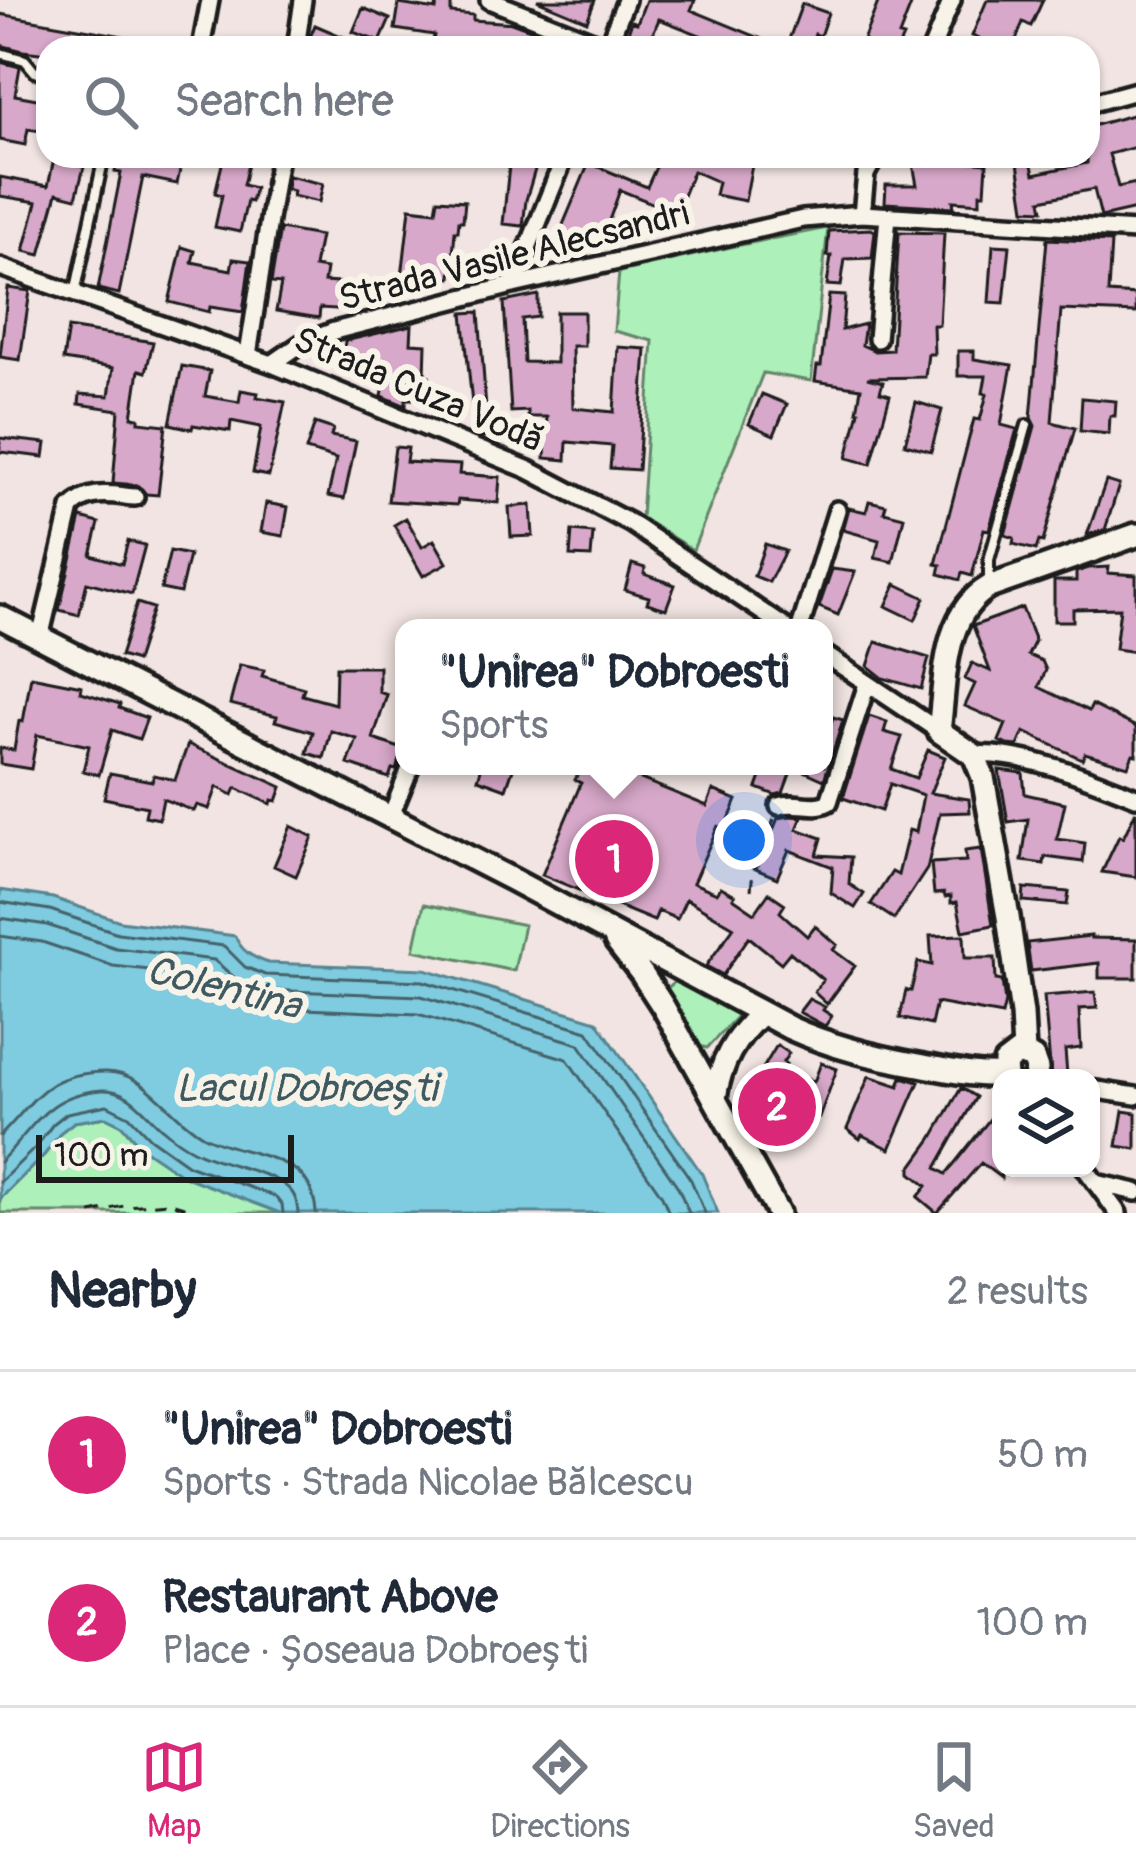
<!DOCTYPE html>
<html lang="en">
<head>
<meta charset="utf-8">
<style>
  :root { --surface:#fff; --page:#f6f6f7; --text:#1f2937; --muted:#747a83; --line:#e0e1e3; --accent:#db2777 }
  body { margin:0; font-family:Pangolin,sans-serif; background:var(--page); color:var(--text) }
  .controls { position:absolute; right:36px; bottom:36px; display:grid; overflow:hidden; border-radius:24px; box-shadow:0 3px 9px #0004 }
  .controls button { width:108px; height:108px; display:grid; place-items:center; padding:0; border:0; border-bottom:3px solid var(--line); background:var(--surface); color:var(--text); font:60px sans-serif }
  .scale { position:absolute; left:36px; bottom:30px; width:258px; box-sizing:border-box; padding-left:12px; border:6px solid #1c1c1c; border-top:0; font-size:33px; line-height:42px; white-space:nowrap; color:#1c1c1c; -webkit-text-stroke:9px #f7f3e8; paint-order:stroke }
  .you { position:absolute; left:744px; top:840px; width:42px; height:42px; margin:-30px; border:9px solid #fff; border-radius:50%; background:#1a73e8; box-shadow:0 0 0 18px #1a73e833 }
  .badge { display:grid; place-items:center; width:78px; height:78px; border-radius:50%; background:var(--accent); color:#fff; font-size:39px; font-weight:700 }
  .pin { position:absolute; translate:-50% -50%; border:6px solid #fff; box-shadow:0 3px 12px #0006 }
  .popup { position:absolute; left:395px; top:619px; width:438px; height:156px; box-sizing:border-box; display:grid; place-content:center; border-radius:24px; background:var(--surface); filter:drop-shadow(0 3px 9px #0005); font-size:39px; white-space:nowrap; color:var(--muted) }
  .popup b { font-size:45px; color:var(--text) }
  .popup::after { content:''; position:absolute; left:50%; top:100%; margin-left:-24px; border:24px solid transparent; border-top-color:var(--surface) }
  .list { margin:0; padding:0; list-style:none }
  h2 { display:flex; justify-content:space-between; align-items:center; height:156px; margin:0; padding:0 48px; font-size:51px }
  h2 small { font-size:39px; font-weight:400; color:var(--muted) }
  .list li { display:grid; grid-template-columns:78px 1fr auto; gap:36px; align-items:center; box-sizing:border-box; height:168px; padding:0 48px; border-top:3px solid var(--line) }
  .list b { display:block; font-size:45px; white-space:nowrap }
  .list p { margin:0; font-size:39px; white-space:nowrap; color:var(--muted) }
  .list em { font-size:39px; font-style:normal; color:var(--muted) }
  .icon { flex:none; width:66px; height:66px; fill:none; stroke:currentColor; stroke-width:2; stroke-linecap:round; stroke-linejoin:round }
  .map { position:relative; flex:none; width:1136px; height:1213px; overflow:hidden }
  .search { position:absolute; background:var(--surface); box-shadow:0 3px 9px #0004; left:36px; right:36px; top:36px; height:132px; display:flex; align-items:center; gap:30px; box-sizing:border-box; padding:0 42px; border-radius:36px; color:var(--muted); font-size:45px }
  .sheet { height:492px; background:var(--surface) }
  nav { display:flex; justify-content:space-around; align-items:center; box-sizing:border-box; height:168px; border-top:3px solid var(--line); background:var(--surface); font-size:33px; color:var(--muted) }
  nav a { display:grid; justify-items:center; gap:6px }
  nav .on { color:var(--accent) }
  .map>svg:first-child { display:block }
  .green { fill:#adf0ba; stroke:#64866b; stroke-width:3 }
  .water { fill:#7fcbdf; stroke:#578591; stroke-width:3 }
  .lines { fill:none; stroke-linecap:round; stroke-linejoin:round }
  .shore { stroke:#44626a; stroke-width:3 }
  .building { fill:#d7a8c9; stroke:#1c1c1c; stroke-width:3 }
  .lane-casing { stroke:#1c1c1c; stroke-width:16 }
  .street-casing { stroke:#1c1c1c; stroke-width:24 }
  .secondary-casing { stroke:#1c1c1c; stroke-width:30 }
  .path { stroke:#1c1c1c; stroke-width:3; stroke-dasharray:12 9; stroke-linecap:butt }
  .lane { stroke:#f7f3e8; stroke-width:8 }
  .street { stroke:#f7f3e8; stroke-width:15 }
  .secondary { stroke:#f7f3e8; stroke-width:21 }
  .labels { text-anchor:middle; dominant-baseline:central; stroke-width:12; stroke-linejoin:round; paint-order:stroke }
  .street-label { font-size:36px; fill:#1c1c1c; stroke:#f7f3e8 }
  .water-label { font-size:39px; font-style:italic; fill:#3f5960; stroke:#f7f3e8 }
</style>
</head>
<body>
<div class="map">
<svg width="1136" height="1213" viewBox="0 0 1136 1213">
  <rect width="100%" height="100%" fill="#f1e4e2"/>
  <filter id="ink" filterUnits="userSpaceOnUse"><feTurbulence type="fractalNoise" baseFrequency=".00833" numOctaves="2"/><feDisplacementMap in="SourceGraphic" scale="24" xChannelSelector="R" yChannelSelector="G"/><feConvolveMatrix kernelMatrix="1 2 1 2 8 2 1 2 1" color-interpolation-filters="sRGB"/></filter>
  <g filter="url(#ink)">
    <!-- green -->
    <path class="green" d="M828,228L811,381L763,373L693,550L641,518L653,341L614,331L619,272L735,246Z
      M424,904L524,925L514,971L414,950Z
      M677,980L738,1011V1015L707,1048L699,1046L667,994L666,989Z
      M106,1117L122,1125L142,1148L280,1213H0V1199L45,1154L61,1132L74,1122Z"/>
    <!-- water -->
    <path class="water" d="M0,890L53,898L120,921L235,936C242,952 252,957 268,963L425,969L597,1021L702,1174L718,1213H280L183,1176L142,1148L122,1125L106,1117L74,1122L61,1132L45,1154L0,1199Z"/>
    <g class="lines">
      <!-- shore -->
      <path class="shore" d="M0,902L50,910L118,933L224,946L245,967L265,975L423,981L588,1031L691,1180L705,1213
        M0,918L47,925L116,948L214,960L237,980L263,990L421,996L579,1044L678,1187L689,1213
        M0,936L42,942L113,966L204,976L231,997L259,1007L418,1014L567,1059L662,1196L669,1213
        M0,1136C37,1099 44,1073 105,1072C147,1071 170,1118 204,1136C232,1151 272,1152 298,1172C311,1183 315,1197 316,1213
        M0,1162C35,1126 47,1094 102,1090C130,1088 144,1114 163,1129C172,1137 183,1145 193,1150C218,1164 269,1170 288,1188C296,1195 297,1203 298,1213
        M0,1182L36,1147L53,1124L67,1113L107,1105L129,1116L150,1138L188,1165L276,1197L282,1204L283,1213"/>
    </g>
    <!-- building -->
    <path class="building" d="M437,0H451V13L473,15V20L514,23L533,30L530,48H432L434,35L395,29L399,4L436,10Z
      M537,0H595L587,21Z
      M646,0H695L691,10L784,48H710L713,40L659,19L648,46L626,38L632,21L637,23Z
      M879,0H913L899,36L903,37L898,48H860Z
      M987,0H1043L1031,26L1023,22L1013,48H1002L972,36Z
      M802,4L828,13L820,36L815,34L810,48L788,42Z
      M363,8L390,19L380,42L353,32Z
      M0,14L151,41L150,48H48V54L23,51L0,45Z
      M315,25L369,48H330L309,40Z
      M0,62L20,67L15,95L48,101V132L28,129L25,145L0,140Z
      M1136,114V147L1109,154L1118,187L1136,183V209L1101,217L1094,189L1041,200L1043,210L1025,209L1017,156H1030L1034,174L1087,163L1088,127Z
      M118,156H183L177,184L143,177L119,294L98,289L121,173L115,172Z
      M224,156H250L243,185L255,188L251,202L247,201L240,232L215,227L222,195L215,193Z
      M510,156H539L526,200L523,226L503,224Z
      M661,156H730L753,160L745,201L715,195L718,182L693,171L674,218L655,210L657,205L620,190L599,248L589,244L588,247L560,232L589,163L647,187Z
      M929,156H951L952,160L987,163L985,193H980V203L953,201L954,207L885,203L886,185H917L912,159Z
      M54,159L84,167L76,198L57,193L40,255L24,251L37,202L0,196V177L48,186Z
      M288,176L323,184L319,202L292,196L293,191L286,189Z
      M438,199L465,201L463,221H459L458,231H455L451,278L402,277L410,208L436,211Z
      M280,229L320,236L314,267L326,269L324,282L353,284L351,310L320,308L319,318L276,311L281,284L271,283Z
      M871,229L875,231L872,258L845,259L841,286L827,285L831,256H827L829,231Z
      M899,232L944,233L939,325H933L934,354H928L925,377L867,378L883,382L880,392L890,395L871,464L847,458L859,411H857L861,388L815,381L817,366H821L829,295L845,296L842,330L865,324L862,345L875,351L892,350Z
      M1047,239L1111,242L1108,293L1136,295V313L1061,310L1052,422L1075,428L1043,542L1039,541L1036,550L1013,544L1014,538L1005,535L1035,426L1031,418Z
      M993,245L1010,246L1004,303L989,302Z
      M182,247L195,251L192,262L231,270L233,259L250,261L243,312L210,307L209,312L169,302Z
      M8,288L30,291L20,360L0,357Z
      M538,295V317L522,319L524,362L556,363V312H584V346H572L573,408L614,412L618,347L646,349L638,470L610,468L612,446L567,442L566,460L545,458L547,417H528V411L511,412L504,302Z
      M479,312L488,436L480,437L475,435L463,313Z
      M412,325L411,343L426,344L425,376H429V389H424V399H406V406L382,396L386,373L352,369V363L342,362L345,341Z
      M68,328L153,342L146,372L139,370L132,417L139,418V422L166,425L158,495L146,494L137,485L113,483L119,410L79,404L80,394L109,396L113,368L63,360Z
      M958,351H974V359L1012,365L1001,425L1017,429L989,530L984,529L972,576L962,573L960,580L939,574L941,565L936,564L974,419L980,420L987,394L983,393L986,376H958Z
      M182,366L210,371L205,396L239,402L241,390L258,393L257,397L285,402L269,476L253,473L261,427L231,421L230,431L193,425L192,429L170,424Z
      M762,394L787,404L774,435L749,424Z
      M1082,398L1116,401L1115,416H1110L1109,434L1080,431Z
      M916,402L942,410L931,451L905,444Z
      M315,423L333,429L331,436L356,441L344,499L328,496L336,459L306,450Z
      M0,438L46,443L44,457L0,452Z
      M395,447L408,448L406,462L460,465L459,474L500,477L498,503L458,500L457,505L388,501Z
      M1106,481L1119,485L1105,530L1087,535Z
      M869,501L886,505L884,512L904,517L893,562L875,558L879,540L843,530L849,508L866,512Z
      M266,503L288,507L283,536L261,532Z
      M531,505L533,536L511,537L509,507Z
      M81,518L99,523L91,555L122,564L128,541L145,545L132,594L87,582L79,615L59,610Z
      M406,518L422,547L434,540L447,563L423,576L394,525Z
      M572,531L593,533L591,557L570,556Z
      M765,544L785,551L769,582L754,576Z
      M170,551L189,555L180,593L161,589Z
      M632,564L645,568L644,574L675,585L666,609L647,603L649,597L625,590Z
      M1109,567L1108,573L1136,575V652L1115,649L1120,608L1073,609V621H1054V581H1076V572L1089,568Z
      M832,569L855,572L838,615L819,607Z
      M896,584L925,598L915,620L886,606Z
      M137,603L153,608L136,661L120,656Z
      M1022,608L1035,641L1028,655L1042,661L1046,670L1039,687L1089,711L1092,705L1136,727V755L1133,754L1128,766L1085,753L1082,759L1024,732L1018,746L1008,745L999,741L1006,724L965,706L975,684L965,679L972,663L990,671L973,626Z
      M876,642L929,658L921,689L883,678L868,666Z
      M240,665L264,670L262,676L304,688L302,695L335,704L336,667H379V692L387,695L373,739L403,749L396,770L392,769L389,778L348,764L357,739L331,731L324,758L307,753L313,732L275,721L277,716L230,704Z
      M31,676L82,686L81,692L120,704L119,708L147,718L139,739L112,730L99,775L83,771L89,746L37,735L31,769L0,764V748L14,750L19,721L23,722Z
      M869,716L887,722L884,732L902,737L891,769L916,778L928,750L945,757L930,793L969,799L970,812L940,813L927,869L894,919L871,904L892,872L898,875L909,830L916,832L923,795L890,784L881,811L843,798Z
      M833,717L843,720L824,780L793,766L783,793L775,795L757,788L765,766H824V745Z
      M188,744L282,787L277,801L272,800L271,804L236,788L233,795L217,787L209,809L197,805L194,811L163,799L159,819L145,816L147,807L104,798L110,773L152,781L154,775L175,780Z
      M482,766H514L506,789L478,779Z
      M581,766H609L707,806L713,790L737,800L725,829L718,826L693,883L717,893L721,887L735,895L733,898L755,913L769,893L785,904L780,912L807,936L815,926L837,945L833,950L855,966L827,1004L814,992L823,980L790,952L781,963L749,937L723,975L706,966L734,927L686,899L677,919L658,911L654,921L542,875L581,783L575,780Z
      M999,770L1023,773L1025,794L1065,803L1057,839L1085,843L1083,862L1045,857L1044,864L1022,861L1028,819L1008,822Z
      M1136,811V877L1102,872L1119,836L1123,838Z
      M791,816L802,817L797,829L822,838L817,855L851,857L849,884L864,894L855,908L831,893L833,867L789,850L777,878L739,862L749,838L767,845L778,818Z
      M291,826L313,837L296,876L274,866Z
      M981,849L993,925L963,931L957,902L951,903V896L945,897L944,893L934,894L931,863L966,861L965,851Z
      M1024,888L1069,892L1067,905L1023,901Z
      M964,935L965,958H995L996,980L1002,981L1005,1002L1002,1015L936,1003L931,1025L900,1018L906,990L911,991L918,962L932,965L930,936Z
      M1091,936V938L1136,939V978H1099V963L1031,971L1027,943Z
      M1095,992L1097,1008L1079,1009L1081,1048L1065,1050L1067,1075L1051,1077L1044,996Z
      M809,999L825,1007L823,1010L832,1016L825,1026L799,1012Z
      M777,1045L789,1053L783,1062L786,1064L784,1068L814,1082L821,1063L837,1069L819,1118L797,1111L782,1143L756,1131L758,1127L750,1124L757,1108L751,1105L761,1083L756,1080Z
      M869,1076L899,1086L902,1077L919,1082L890,1149L862,1135L860,1139L847,1129Z
      M961,1088L976,1097L936,1168L946,1174L1001,1105V1178L981,1163L937,1213L918,1197L927,1186L911,1173V1168L932,1139Z
      M1123,1111L1136,1113V1149L1117,1146Z"/>
    <g class="lines">
      <defs>
        <path id="lane" d="M0,53L25,60L35,72L48,74
          M75,294L104,156
          M989,586V560L1027,425"/>
        <path id="street" d="M489,0L610,48
          M201,48L210,0
          M296,48L303,0
          M607,48L626,0
          M932,48L952,0
          M1088,104L1136,91
          M862,214L866,174L876,156
          M0,267L272,364L529,470L630,523L786,628
          M513,285L565,156
          M877,339L888,216
          M248,355L279,156
          M272,364L301,344L334,331L513,285L803,219L862,214L1136,231
          M800,628L837,510
          M40,638L71,508C89,489 111,495 135,497
          M824,654L939,731
          M974,755C1021,751 1092,779 1136,797
          M779,806C795,800 814,811 829,802L867,684
          M390,818L411,766
          M1091,1089L1136,1096
          M1085,1168L1118,1213
          M1096,1183L1136,1192"/>
        <path id="secondary" d="M0,617L511,879L790,1028C832,1047 874,1057 919,1065C947,1070 975,1077 1004,1075
          M616,941L642,974L664,1008L778,1213
          M1024,1053L1022,1014L1008,917L983,777L974,755L939,731C946,682 941,615 989,587L1136,535
          M1006,1078L1005,1063L1018,1053L1033,1058L1037,1069L1035,1078
          M715,1098C720,1063 735,1037 761,1013"/>
      </defs>
      <!-- lane casing -->
      <use href="#lane" class="lane-casing"/>
      <!-- street casing -->
      <use href="#street" class="street-casing"/>
      <!-- secondary casing -->
      <use href="#secondary" class="secondary-casing"/>
      <!-- path -->
      <path class="path" d="M751,890L752,880L774,819
        M91,1213L124,1206L171,1203L203,1213"/>
      <!-- lane -->
      <use href="#lane" class="lane"/>
      <!-- street -->
      <use href="#street" class="street"/>
      <!-- secondary -->
      <use href="#secondary" class="secondary"/>
    </g>
  </g>
  <g class="labels">
    <!-- street labels -->
    <g class="street-label">
      <text transform="translate(514 256) rotate(-14)">Strada Vasile Alecsandri</text>
      <text transform="translate(419 390) rotate(23)">Strada Cuza Vodă</text>
    </g>
    <!-- water labels -->
    <g class="water-label">
      <text transform="translate(224 988) rotate(14)">Colentina</text>
      <text x="306" y="1088">Lacul Dobroești</text>
    </g>
  </g>
</svg>
<div class="controls">
<button><svg class="icon" aria-label="layers" viewBox="0 0 24 24"><path d="M12 4l9 5-9 5-9-5zM3 14l9 5 9-5"/></svg></button>
</div>
<div class="scale">100 m</div>
<div class="you"></div>
<div class="pin badge" style="left:614px;top:859px">1</div>
<div class="popup"><b>&quot;Unirea&quot; Dobroesti</b>Sports</div>
<div class="pin badge" style="left:777px;top:1107px">2</div>
<div class="search"><svg class="icon" aria-label="search" viewBox="0 0 24 24"><circle cx="10" cy="10" r="6"/><path d="M15 15l6 6"/></svg>Search here</div>
</div>
<section class="sheet">
<h2>Nearby<small>2 results</small></h2>
<ul class="list">
<li><span class="badge">1</span><div><b>&quot;Unirea&quot; Dobroesti</b><p>Sports · Strada Nicolae Bălcescu</p></div><em>50 m</em></li>
<li><span class="badge">2</span><div><b>Restaurant Above</b><p>Place · Șoseaua Dobroești</p></div><em>100 m</em></li>
</ul>
</section>
<nav>
<a class="on"><svg class="icon" aria-label="map" viewBox="0 0 24 24"><path d="M3 6l6-2 6 2 6-2v14l-6 2-6-2-6 2zM9 4v14M15 6v14"/></svg>Map</a>
<a><svg class="icon" aria-label="directions" viewBox="0 0 24 24"><path d="M12 3l9 9-9 9-9-9zM9 14v-3h6M13 9l2 2-2 2"/></svg>Directions</a>
<a><svg class="icon" aria-label="saved" viewBox="0 0 24 24"><path d="M7 4h10v16l-5-4-5 4z"/></svg>Saved</a>
</nav>
</body>
</html>
